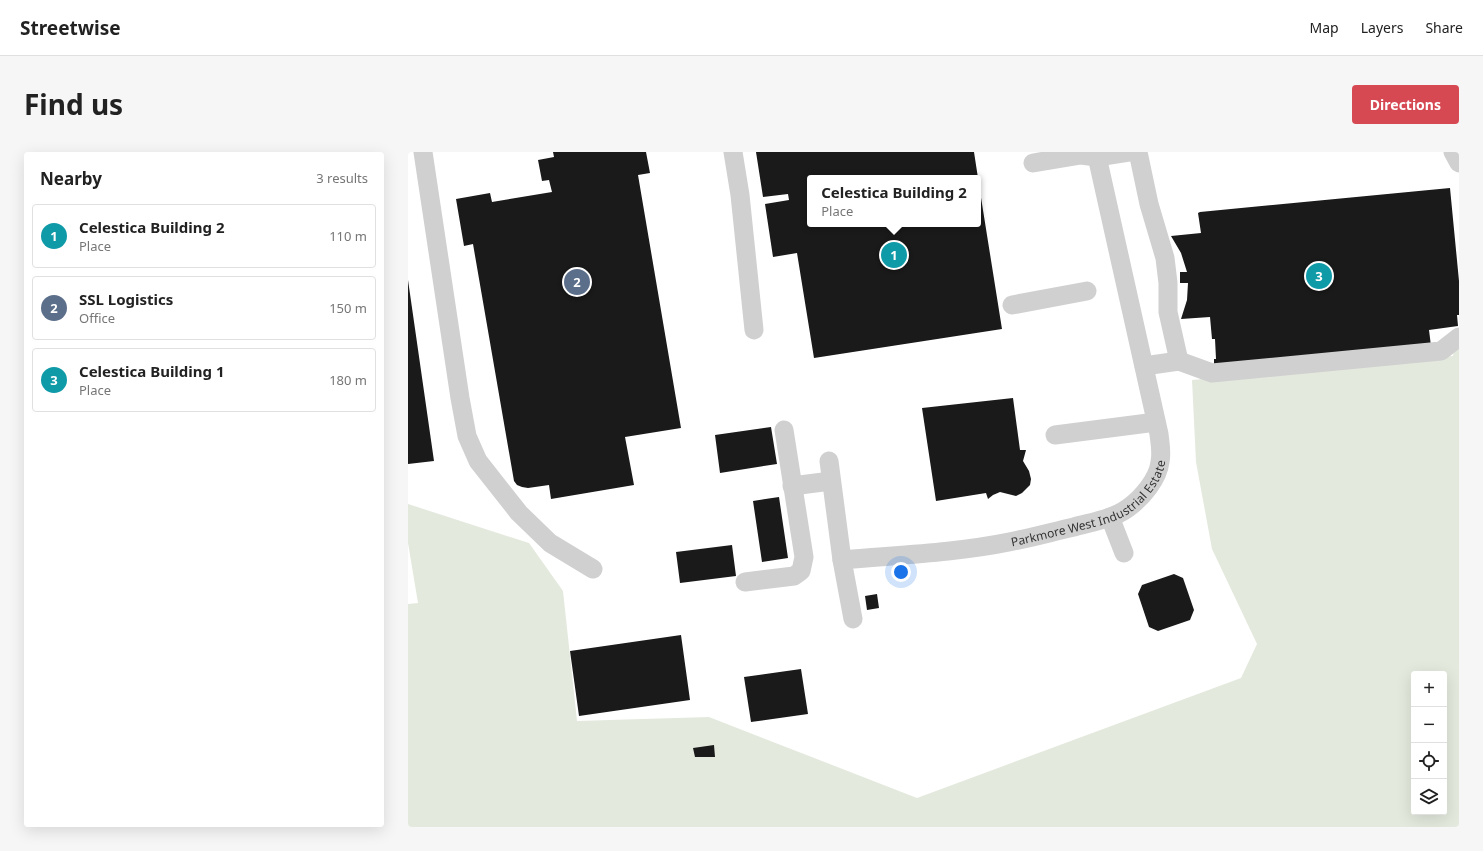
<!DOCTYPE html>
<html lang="en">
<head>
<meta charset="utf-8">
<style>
  :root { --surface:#fff; --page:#f6f6f6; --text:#222; --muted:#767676; --line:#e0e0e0; --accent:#d64953 }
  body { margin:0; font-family:"Noto Sans",sans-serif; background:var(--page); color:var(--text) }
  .controls { position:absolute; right:12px; bottom:12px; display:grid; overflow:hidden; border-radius:4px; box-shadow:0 4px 16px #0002 }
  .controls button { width:36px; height:36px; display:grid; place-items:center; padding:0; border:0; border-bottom:1px solid var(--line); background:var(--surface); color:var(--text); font:20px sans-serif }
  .you { position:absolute; left:493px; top:420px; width:14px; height:14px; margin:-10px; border:3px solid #fff; border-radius:50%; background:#1a73e8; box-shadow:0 0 0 6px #1a73e833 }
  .badge { display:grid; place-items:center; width:26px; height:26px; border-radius:50%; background:var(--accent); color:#fff; font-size:13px; font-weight:700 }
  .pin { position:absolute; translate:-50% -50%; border:2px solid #fff; box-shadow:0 1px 4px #0006 }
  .popup { position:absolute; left:399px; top:23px; width:174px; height:52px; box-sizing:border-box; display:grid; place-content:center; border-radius:4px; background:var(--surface); filter:drop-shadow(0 1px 3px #0005); font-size:13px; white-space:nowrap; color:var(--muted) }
  .popup b { font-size:15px; color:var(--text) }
  .popup::after { content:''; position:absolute; left:50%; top:100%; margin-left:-8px; border:8px solid transparent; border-top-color:var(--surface) }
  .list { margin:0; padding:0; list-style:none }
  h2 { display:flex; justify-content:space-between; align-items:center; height:52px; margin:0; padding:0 16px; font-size:17px }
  h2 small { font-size:13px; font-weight:400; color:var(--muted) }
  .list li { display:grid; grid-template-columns:26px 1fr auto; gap:12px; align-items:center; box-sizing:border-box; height:64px; margin:0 8px 8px; padding:0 8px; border:1px solid var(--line); border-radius:4px }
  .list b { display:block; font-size:15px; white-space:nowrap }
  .list p { margin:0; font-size:13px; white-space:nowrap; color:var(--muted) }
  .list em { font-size:13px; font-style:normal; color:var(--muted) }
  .icon { flex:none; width:22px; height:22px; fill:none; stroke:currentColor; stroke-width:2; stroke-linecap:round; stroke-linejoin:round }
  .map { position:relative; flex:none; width:1051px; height:675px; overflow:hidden; border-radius:4px }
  header { display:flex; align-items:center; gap:24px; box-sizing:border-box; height:56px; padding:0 20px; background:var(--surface); border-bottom:1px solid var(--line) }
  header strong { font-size:19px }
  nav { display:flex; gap:22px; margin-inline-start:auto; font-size:14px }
  .intro { display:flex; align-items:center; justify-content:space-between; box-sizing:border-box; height:96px; padding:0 24px }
  h1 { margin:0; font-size:28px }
  .button { padding:10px 18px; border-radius:4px; background:var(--accent); color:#fff; font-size:14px; font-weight:700 }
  main { display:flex; gap:24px; padding:0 24px }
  aside { flex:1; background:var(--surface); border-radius:4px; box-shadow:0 4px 16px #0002 }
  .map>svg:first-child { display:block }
  .green { fill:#e3e9dd; fill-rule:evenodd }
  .building { fill:#1a1a1a }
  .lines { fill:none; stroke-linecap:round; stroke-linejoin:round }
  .minor { stroke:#d0d0d0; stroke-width:19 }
  .labels { text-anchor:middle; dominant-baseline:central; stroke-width:4; stroke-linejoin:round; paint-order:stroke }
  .street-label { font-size:12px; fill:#333; stroke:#fff }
</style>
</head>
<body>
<header>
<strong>Streetwise</strong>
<nav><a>Map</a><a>Layers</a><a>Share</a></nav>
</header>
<div class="intro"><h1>Find us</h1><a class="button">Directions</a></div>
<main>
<aside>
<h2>Nearby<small>3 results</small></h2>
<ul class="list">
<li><span class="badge" style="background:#0f9aa8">1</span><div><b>Celestica Building 2</b><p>Place</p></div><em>110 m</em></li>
<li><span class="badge" style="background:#5c6f8a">2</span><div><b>SSL Logistics</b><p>Office</p></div><em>150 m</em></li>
<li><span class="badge" style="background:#0f9aa8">3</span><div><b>Celestica Building 1</b><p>Place</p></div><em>180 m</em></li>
</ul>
</aside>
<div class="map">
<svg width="1051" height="675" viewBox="0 0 1051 675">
  <rect width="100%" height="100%" fill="#fff"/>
  <!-- green -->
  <path class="green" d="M1047,192H1051V675H0V452L10,451L0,391V352L121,391L155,439L169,569L301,565L509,646L833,526L849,492L804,397L788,310L784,228L1045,204ZM1006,522H1036V660H1006Z"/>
  <!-- building -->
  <path class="building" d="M145,0H238L242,21L230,23L273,276L217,285L226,333L143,347L141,333L120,336L114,335L109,333L106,329L65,92L56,94L48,47L82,41L84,50L144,40L141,28L134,29L130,8L146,5Z
    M348,0H566L570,26H402V72H570L571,33L594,177L406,206L389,101L365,105L357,52L381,48L380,42L355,45Z
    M1042,36L1051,129V163H1049L1050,174L1021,178L1023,194L806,216V207H808L807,187H804L802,165L773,167L779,148L780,131H772V120H779L773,101L763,84L793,81L790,61L792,60Z
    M0,128L26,309L0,312Z
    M605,246L612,298H618L615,309L621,319L623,327L622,333L614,341L608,344L592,340L585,343L580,347L578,341L528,349L514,256Z
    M363,275L369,312L312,321L307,283Z
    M371,345L380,406L354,410L345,349Z
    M324,393L328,424L272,431L268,400Z
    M766,422L775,426L786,458L782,468L750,479L741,475L730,442L734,433Z
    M469,442L471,456L459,458L457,444Z
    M273,483L282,548L171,564L162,499Z
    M393,517L400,562L343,570L336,525Z
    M306,593L307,605H287L285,596Z"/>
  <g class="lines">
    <!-- minor -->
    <g class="minor">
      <path d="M15,0L52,246L59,284L70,309L111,361L142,391L185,417"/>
      <path d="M325,0L332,43L346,178"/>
      <path d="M730,0L741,52L757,106L760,131V160L771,209"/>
      <path d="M1045,0L1051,11"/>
      <path d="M625,11L673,3L689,5L721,0"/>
      <path d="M604,153L679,139"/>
      <path d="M736,214L771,209L804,221L1033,199L1051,185"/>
      <path d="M647,283L748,270"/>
      <path d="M421,309L434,408L445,467"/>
      <path d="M384,334L423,329"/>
      <path d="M702,365L716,401"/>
      <path id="s1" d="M434,408C488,403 547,401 601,390C622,386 644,380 666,375C684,370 705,367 720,356C734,346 750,327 752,310C754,300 752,292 751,282L688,0"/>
      <path d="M337,430L386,424L393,419L396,405L376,278"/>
    </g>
  </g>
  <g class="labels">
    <!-- street labels -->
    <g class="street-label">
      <text stroke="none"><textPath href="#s1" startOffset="261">Parkmore West Industrial Estate</textPath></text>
    </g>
  </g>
</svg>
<div class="controls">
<button>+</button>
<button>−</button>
<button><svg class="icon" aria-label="locate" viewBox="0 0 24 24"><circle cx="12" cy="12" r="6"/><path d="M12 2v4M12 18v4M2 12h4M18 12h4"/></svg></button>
<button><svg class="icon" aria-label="layers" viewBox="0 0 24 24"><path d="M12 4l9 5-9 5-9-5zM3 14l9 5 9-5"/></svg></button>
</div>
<div class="you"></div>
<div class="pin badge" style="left:486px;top:103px;background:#0f9aa8">1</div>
<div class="popup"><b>Celestica Building 2</b>Place</div>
<div class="pin badge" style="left:169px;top:130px;background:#5c6f8a">2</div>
<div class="pin badge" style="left:911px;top:124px;background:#0f9aa8">3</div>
</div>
</main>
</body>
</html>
